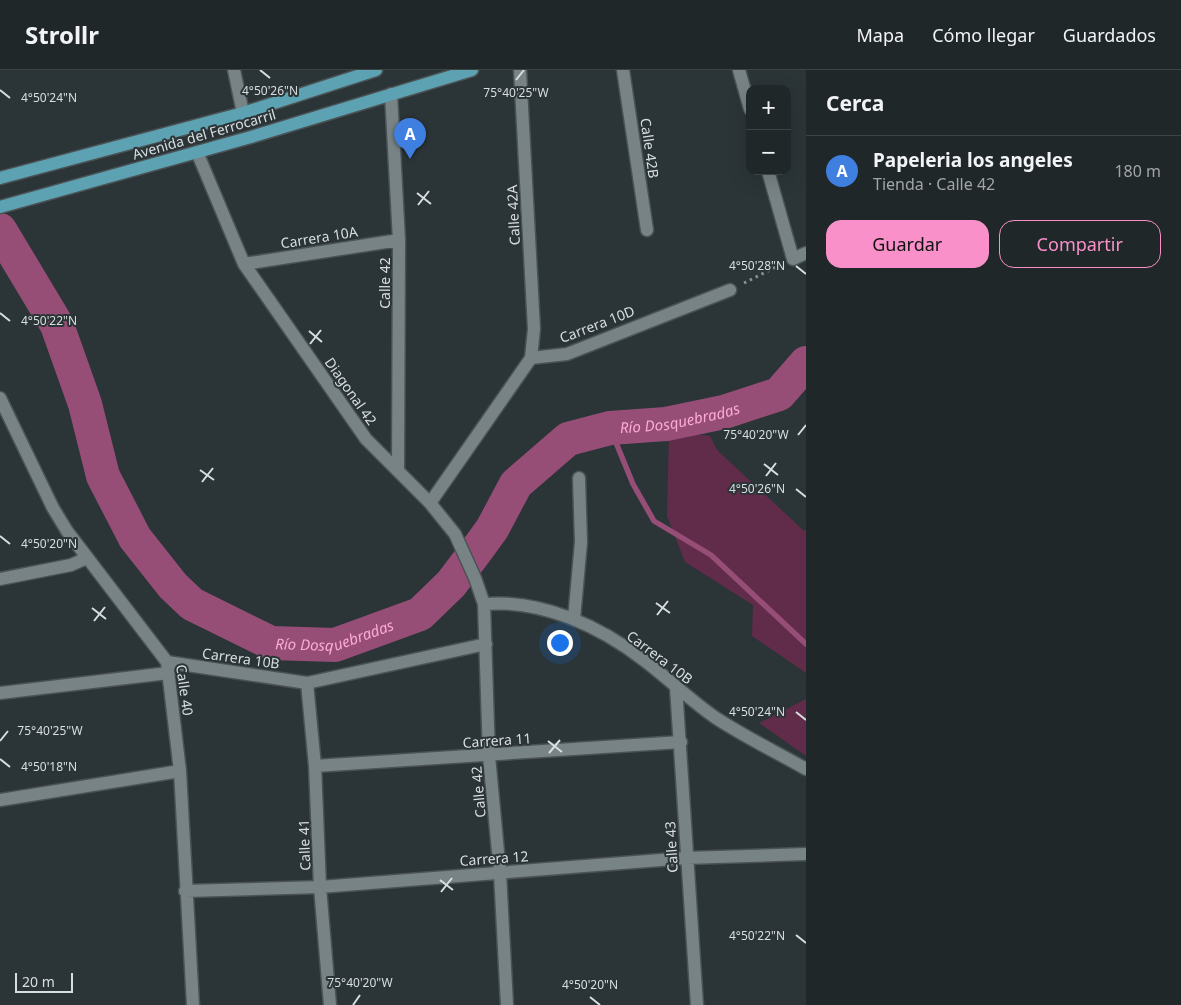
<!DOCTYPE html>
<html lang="es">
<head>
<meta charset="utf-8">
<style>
  :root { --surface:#202729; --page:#282f31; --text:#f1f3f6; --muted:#a2a5a8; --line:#3d4446; --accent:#f990ca }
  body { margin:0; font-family:"Noto Sans",sans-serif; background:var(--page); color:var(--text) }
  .controls { position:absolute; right:15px; top:15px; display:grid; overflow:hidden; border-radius:10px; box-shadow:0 5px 20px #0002 }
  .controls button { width:45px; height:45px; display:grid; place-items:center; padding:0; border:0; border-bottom:1px solid var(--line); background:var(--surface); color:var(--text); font:25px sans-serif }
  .scale { position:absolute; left:15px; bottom:12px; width:58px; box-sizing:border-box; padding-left:5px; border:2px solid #d8dee0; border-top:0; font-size:14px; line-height:18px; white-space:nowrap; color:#d8dee0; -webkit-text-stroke:4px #2b3437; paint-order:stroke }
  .you { position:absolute; left:559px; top:572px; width:18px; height:18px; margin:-12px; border:4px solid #fff; border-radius:50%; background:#1a73e8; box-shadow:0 0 0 8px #1a73e833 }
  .badge { display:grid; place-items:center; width:32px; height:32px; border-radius:50%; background:var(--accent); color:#fff; font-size:16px; font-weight:700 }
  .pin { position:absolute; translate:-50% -41px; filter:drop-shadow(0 1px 2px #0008) }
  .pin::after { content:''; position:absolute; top:26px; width:18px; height:15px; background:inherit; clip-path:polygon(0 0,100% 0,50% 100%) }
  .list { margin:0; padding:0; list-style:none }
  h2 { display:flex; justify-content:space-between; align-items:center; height:65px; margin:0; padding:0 20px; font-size:21px }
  h2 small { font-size:16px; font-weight:400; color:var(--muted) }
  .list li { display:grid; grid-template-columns:32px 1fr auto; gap:15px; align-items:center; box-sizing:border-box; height:70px; padding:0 20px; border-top:1px solid var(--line) }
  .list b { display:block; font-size:19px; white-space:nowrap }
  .list p { margin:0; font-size:16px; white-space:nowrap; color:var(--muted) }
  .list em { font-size:16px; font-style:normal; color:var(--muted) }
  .actions { display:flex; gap:10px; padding:15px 20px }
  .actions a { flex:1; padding:11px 0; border:1px solid var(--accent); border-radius:15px; text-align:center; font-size:18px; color:var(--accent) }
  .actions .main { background:var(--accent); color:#111 }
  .map { position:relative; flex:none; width:806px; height:935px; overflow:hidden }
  header { display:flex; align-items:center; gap:30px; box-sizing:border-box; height:70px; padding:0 25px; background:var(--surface); border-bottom:1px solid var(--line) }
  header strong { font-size:24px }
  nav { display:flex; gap:28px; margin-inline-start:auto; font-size:18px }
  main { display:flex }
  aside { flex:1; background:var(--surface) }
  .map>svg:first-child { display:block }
  .green { fill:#612b4a }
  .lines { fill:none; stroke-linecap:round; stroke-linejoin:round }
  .stream { stroke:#964e77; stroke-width:5.5 }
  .river { stroke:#964e77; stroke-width:34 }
  .minor-casing { stroke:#4a5254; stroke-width:15 }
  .major-casing { stroke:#4a5254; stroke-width:15 }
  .path { stroke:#8a9194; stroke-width:3; stroke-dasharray:2.5 4; stroke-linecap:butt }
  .minor { stroke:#788386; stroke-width:12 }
  .major { stroke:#5ca2b3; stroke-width:12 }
  .ticks { fill:none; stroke:#d8dee0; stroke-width:2 }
  .labels { text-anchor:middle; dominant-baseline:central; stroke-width:4; stroke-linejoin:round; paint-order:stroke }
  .street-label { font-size:14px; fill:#d8dee0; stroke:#2b3437 }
  .water-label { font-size:15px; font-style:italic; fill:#fcaad6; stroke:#2b3437 }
  .ticks-label { font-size:12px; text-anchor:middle; fill:#d8dee0; stroke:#2b3437; stroke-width:4; stroke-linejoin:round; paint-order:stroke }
</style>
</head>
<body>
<header>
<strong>Strollr</strong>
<nav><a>Mapa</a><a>Cómo llegar</a><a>Guardados</a></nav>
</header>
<main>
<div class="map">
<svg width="806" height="935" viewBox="0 0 806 935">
  <rect width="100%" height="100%" fill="#2b3437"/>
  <!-- green -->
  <path class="green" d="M669,361L710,366L717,380L803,460L806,461V603L752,566L753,535L685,492L667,446Z
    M806,629V686L759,653Z"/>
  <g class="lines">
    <!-- stream -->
    <path class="stream" d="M610,358L633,414L654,451L711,485L806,574"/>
    <!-- river -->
    <path class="river" id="s1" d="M0,160L57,255L85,334L103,406L135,468L173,516L192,534L271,573L335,575L420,544L451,514L476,481L492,459L516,414L568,369L610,358L666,354L724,342L779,324L806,293"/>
    <defs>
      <path id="minor" d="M234,0L243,43
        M520,0L534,259L531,288
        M623,0L647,160
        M739,0L750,39
        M391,24L399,170L398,401
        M197,82L244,194L366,369L430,433L455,464L475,508L484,534L489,686L500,803L507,935
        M768,101L793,189L806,183
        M244,194L399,170
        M0,328L53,438L67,461L167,592L180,701L193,935
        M430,433L531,288L567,284L730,220
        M0,509L71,495L87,488
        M484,534C541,529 600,556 645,591C669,609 691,631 716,648C745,667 776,682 806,699
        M574,549L581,472L579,408
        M167,592L307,613L486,574
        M307,613L315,696L320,817L330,935
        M676,617L697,935
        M0,623L168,603
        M315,696L681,672
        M0,730L180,701
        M185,821L320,817L686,788L806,784"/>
      <path id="major" d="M0,108L243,43L376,0
        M0,137L251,67L472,0"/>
    </defs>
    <!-- minor casing -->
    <use href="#minor" class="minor-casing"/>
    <!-- major casing -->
    <use href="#major" class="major-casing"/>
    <!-- path -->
    <path class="path" d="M744,213L780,195"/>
    <!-- minor -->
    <use href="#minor" class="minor"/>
    <!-- major -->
    <use href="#major" class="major"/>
  </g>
  <!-- ticks -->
  <path class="ticks" d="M260,0L270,8M516,10L524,0M0,20L10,28M417,123L431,134M418,135L429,121M796,196L806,204M0,243L10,251M309,261L322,272M310,274L321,260M798,365L806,355M764,394L778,405M200,400L214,410M766,406L776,393M202,412L213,398M796,419L806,427M0,466L10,474M656,533L670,543M92,538L106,549M657,545L668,531M94,551L105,537M796,642L806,650M0,671L8,661M548,671L562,682M549,683L560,670M0,689L10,697M440,810L453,820M441,822L452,808M796,865L806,873M590,927L600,935M353,935L360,925"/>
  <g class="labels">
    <!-- street labels -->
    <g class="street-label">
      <text transform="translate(204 64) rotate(-16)">Avenida del Ferrocarril</text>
      <text transform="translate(650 78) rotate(82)">Calle 42B</text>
      <text transform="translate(513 145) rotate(-93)">Calle 42A</text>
      <text transform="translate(319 167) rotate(-9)">Carrera 10A</text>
      <text transform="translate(384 213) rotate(-90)">Calle 42</text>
      <text transform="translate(597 254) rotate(-21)">Carrera 10D</text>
      <text transform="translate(351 321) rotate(55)">Diagonal 42</text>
      <text transform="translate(660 587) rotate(37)">Carrera 10B</text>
      <text transform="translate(241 588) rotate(8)">Carrera 10B</text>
      <text transform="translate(185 620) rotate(82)">Calle 40</text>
      <text transform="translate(497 670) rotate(-4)">Carrera 11</text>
      <text transform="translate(478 722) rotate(-95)">Calle 42</text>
      <text transform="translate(304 775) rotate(-92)">Calle 41</text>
      <text transform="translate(671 777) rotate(-93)">Calle 43</text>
      <text transform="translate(494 788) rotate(-4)">Carrera 12</text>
    </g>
    <!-- water labels -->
    <g class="water-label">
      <text stroke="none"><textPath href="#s1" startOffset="1014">Río Dosquebradas</textPath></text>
      <text stroke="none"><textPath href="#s1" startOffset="579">Río Dosquebradas</textPath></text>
    </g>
  </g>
  <g class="ticks-label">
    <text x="270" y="25">4°50'26"N</text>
    <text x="516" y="27">75°40'25"W</text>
    <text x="49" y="32">4°50'24"N</text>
    <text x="757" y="200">4°50'28"N</text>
    <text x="49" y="255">4°50'22"N</text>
    <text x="756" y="369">75°40'20"W</text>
    <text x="757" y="423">4°50'26"N</text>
    <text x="49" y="478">4°50'20"N</text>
    <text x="757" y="646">4°50'24"N</text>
    <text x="50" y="665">75°40'25"W</text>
    <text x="49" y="701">4°50'18"N</text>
    <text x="757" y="870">4°50'22"N</text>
    <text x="360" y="917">75°40'20"W</text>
    <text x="590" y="919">4°50'20"N</text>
  </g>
</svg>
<div class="controls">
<button>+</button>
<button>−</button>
</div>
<div class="scale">20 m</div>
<div class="you"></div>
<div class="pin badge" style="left:410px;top:89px;background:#3f7fe0">A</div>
</div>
<aside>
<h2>Cerca<small></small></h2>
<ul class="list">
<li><span class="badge" style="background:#3f7fe0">A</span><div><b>Papeleria los angeles</b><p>Tienda · Calle 42</p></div><em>180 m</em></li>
</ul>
<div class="actions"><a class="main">Guardar</a><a>Compartir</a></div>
</aside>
</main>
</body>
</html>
